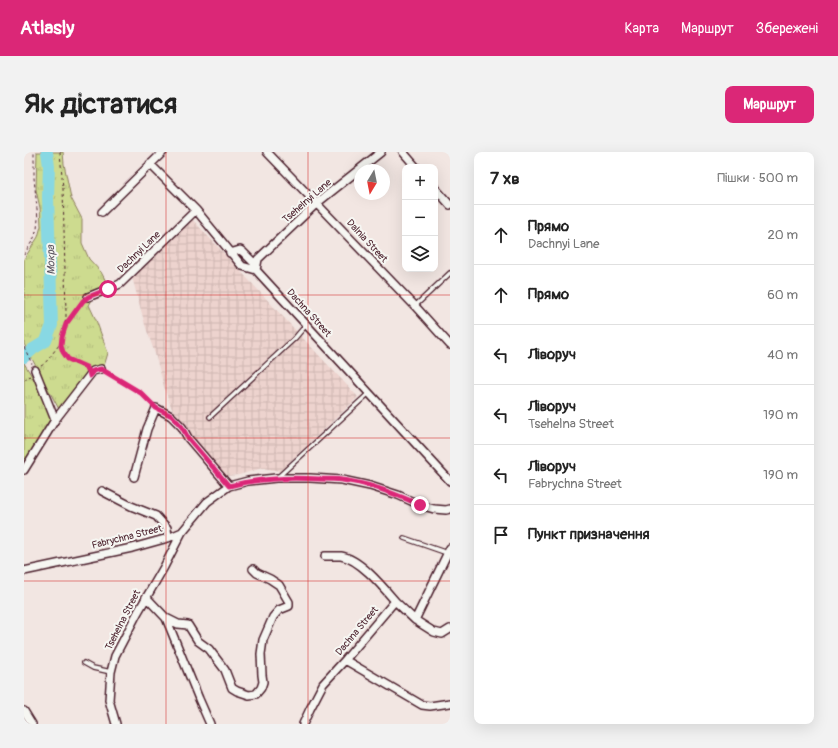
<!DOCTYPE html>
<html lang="uk">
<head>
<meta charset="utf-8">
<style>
  :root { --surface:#fff; --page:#f2f2f2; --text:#222; --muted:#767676; --line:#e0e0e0; --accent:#db2777 }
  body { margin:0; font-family:Pangolin,sans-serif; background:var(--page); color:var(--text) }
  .controls { position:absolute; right:12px; top:12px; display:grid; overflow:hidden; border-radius:8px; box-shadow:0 4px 16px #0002 }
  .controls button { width:36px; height:36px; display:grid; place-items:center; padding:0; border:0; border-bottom:1px solid var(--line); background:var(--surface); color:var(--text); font:20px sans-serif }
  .compass { position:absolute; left:330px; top:12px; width:36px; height:36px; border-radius:50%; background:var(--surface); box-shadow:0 4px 16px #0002; rotate:190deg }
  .stop { position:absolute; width:12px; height:12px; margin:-9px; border:3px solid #db2777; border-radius:50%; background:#fff }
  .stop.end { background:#db2777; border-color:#fff; box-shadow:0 1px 4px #0008 }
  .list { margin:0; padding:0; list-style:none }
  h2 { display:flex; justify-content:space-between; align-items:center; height:52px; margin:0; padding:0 16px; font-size:17px }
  h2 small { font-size:13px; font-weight:400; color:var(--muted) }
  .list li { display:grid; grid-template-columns:26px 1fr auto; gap:12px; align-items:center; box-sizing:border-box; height:60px; padding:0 16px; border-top:1px solid var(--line) }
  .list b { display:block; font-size:15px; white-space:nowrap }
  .list p { margin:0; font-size:13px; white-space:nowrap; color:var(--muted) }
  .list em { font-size:13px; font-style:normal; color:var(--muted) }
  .icon { flex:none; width:22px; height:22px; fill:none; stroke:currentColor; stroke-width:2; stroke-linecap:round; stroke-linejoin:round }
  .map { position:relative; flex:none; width:426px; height:572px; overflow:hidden; border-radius:8px }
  header { display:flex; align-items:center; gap:24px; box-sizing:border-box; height:56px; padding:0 20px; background:var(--accent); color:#fff }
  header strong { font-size:19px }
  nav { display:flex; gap:22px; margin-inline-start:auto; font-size:14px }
  .intro { display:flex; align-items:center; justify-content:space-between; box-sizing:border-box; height:96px; padding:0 24px }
  h1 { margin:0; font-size:28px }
  .button { padding:10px 18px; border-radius:8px; background:var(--accent); color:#fff; font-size:14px; font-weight:700 }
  main { display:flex; gap:24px; padding:0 24px }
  aside { flex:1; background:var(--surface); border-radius:8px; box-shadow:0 4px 16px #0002 }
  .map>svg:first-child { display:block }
  .industrial { fill:url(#industrial-grid) }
  .grass { fill:url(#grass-tufts); stroke:#8c7d5d }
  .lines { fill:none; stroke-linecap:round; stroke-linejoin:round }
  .river { stroke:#88d8e3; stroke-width:12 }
  .service-casing { stroke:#4a1f2b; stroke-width:6 }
  .minor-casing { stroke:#4a1f2b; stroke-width:10 }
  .path { stroke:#4a1f2b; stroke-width:1; stroke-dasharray:3 3; stroke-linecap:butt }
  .service { stroke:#f6f6f2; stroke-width:3.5 }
  .minor { stroke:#f6f6f2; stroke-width:7 }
  .route { stroke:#db2777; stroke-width:5 }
  .grid { fill:none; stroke:#d62828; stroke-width:1; stroke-opacity:0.55 }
  .labels { text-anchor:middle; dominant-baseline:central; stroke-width:4; stroke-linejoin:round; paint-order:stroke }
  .street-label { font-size:10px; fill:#4a1f2b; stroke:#f6f6f2 }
  .water-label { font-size:11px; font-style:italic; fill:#5d5662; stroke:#f6f6f2 }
</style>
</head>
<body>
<header>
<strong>Atlasly</strong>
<nav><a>Карта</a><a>Маршрут</a><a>Збережені</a></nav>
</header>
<div class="intro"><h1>Як дістатися</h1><a class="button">Маршрут</a></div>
<main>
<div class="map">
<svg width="426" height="572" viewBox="0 0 426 572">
  <defs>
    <pattern id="industrial-grid" width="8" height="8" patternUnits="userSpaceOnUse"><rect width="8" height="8" fill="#edd3ce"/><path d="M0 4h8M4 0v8" fill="none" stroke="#cdb5b1"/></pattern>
    <pattern id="grass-tufts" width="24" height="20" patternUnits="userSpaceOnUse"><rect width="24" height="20" fill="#cddb8f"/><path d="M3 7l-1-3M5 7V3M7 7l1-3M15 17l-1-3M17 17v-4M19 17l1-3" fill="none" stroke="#b2bc7c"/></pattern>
  </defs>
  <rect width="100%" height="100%" fill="#f2e6e2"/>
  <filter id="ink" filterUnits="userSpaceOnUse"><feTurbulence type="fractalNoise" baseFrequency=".025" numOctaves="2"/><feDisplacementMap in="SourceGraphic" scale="8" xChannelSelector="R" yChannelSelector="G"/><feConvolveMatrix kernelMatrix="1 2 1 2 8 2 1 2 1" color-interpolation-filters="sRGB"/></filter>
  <g filter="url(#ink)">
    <!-- industrial -->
    <path class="industrial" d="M167,66L334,245L256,319L238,316L215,323L202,324L149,260L141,238L131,202L121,173L108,125Z"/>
    <!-- grass -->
    <path class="grass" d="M13,0H39L40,12L47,46L58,67V91L65,107L77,120L85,135L70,145L65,153L72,168L84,201L80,214L43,250L36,259L0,192V107L14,85L17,74L16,56L12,38Z
      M0,211L32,264L0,318Z"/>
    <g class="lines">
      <!-- river -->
      <path class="river" d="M0,205L9,197L22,189L28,173L24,45L25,14L23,0"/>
      <defs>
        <path id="service" d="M391,154L426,121
          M186,265L271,186L282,173
          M253,326L345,241
          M380,386L423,401
          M60,511L69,516L87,520"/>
        <path id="minor" d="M243,0L391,154L426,193
          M379,0L392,15
          M126,12L172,58L218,114L232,118L426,329
          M411,36L426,53
          M78,60L139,0
          M206,101L216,98L219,100L232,113
          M232,118L234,107L293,51L357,0
          M64,145L89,135L96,132L172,58
          M11,218L31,268
          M0,318L31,268L69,219L77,217
          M110,325L123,277L132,256L147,264L158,275L164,286L205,334
          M78,339L107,354L132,364L143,376L144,386
          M301,404C306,404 312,404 317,404C336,407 359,435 371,449
          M0,419L108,396L144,386L158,380L183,350L205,334L224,329L252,326H286L318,328L346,334L374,343L396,353L410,357L422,358L426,357
          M122,445L142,466L175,547L186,572
          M142,466L154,472L164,473L174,489L185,497L201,518L208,536L213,539L225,543L232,542L237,536L239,530L238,523L237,502L239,488L249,465L255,458L265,454V450L255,433L246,427L233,421L229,417
          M391,468L410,480L418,482L426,477
          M321,508L398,553L406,554L426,551
          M0,559L8,572
          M92,572L85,548L87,520L91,504L114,460L140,415L158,380
          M279,572L286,557L299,532L321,508L371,449L391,468L426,396"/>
      </defs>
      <!-- service casing -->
      <use href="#service" class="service-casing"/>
      <!-- minor casing -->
      <use href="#minor" class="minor-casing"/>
      <!-- path -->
      <path class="path" d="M36,0L39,36L42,161C42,166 42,170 41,174C38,186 33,199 45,207C50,211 57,212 62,216
        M0,103L10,86L13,77L14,67L10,26V0
        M42,172L59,149
        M0,195L8,212
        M17,214C23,211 31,197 37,191
        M83,220L117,241L128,251
        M0,228L6,224"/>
      <!-- service -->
      <use href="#service" class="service"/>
      <!-- minor -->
      <use href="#minor" class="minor"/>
    </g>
  </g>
  <g class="lines" filter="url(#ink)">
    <!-- route -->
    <path class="route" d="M84,137L64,145L59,149L42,172L38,185L37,194L39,200L44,207L62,215L65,219L66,224L69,219L77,217L117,241L132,256L148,264L158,275L164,286L205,334C235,326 265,325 296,327C303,327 311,327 318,328C345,331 372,342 396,353"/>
  </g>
  <!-- grid -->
  <path class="grid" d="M142,0V572M284,0V572M0,143H426M0,286H426M0,429H426"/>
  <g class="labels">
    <!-- street labels -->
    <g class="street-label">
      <text transform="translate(283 49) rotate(-41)">Tsehelnyi Lane</text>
      <text transform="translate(343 89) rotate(47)">Dalnia Street</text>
      <text transform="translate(115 100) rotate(-44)">Dachnyi Lane</text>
      <text transform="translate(285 161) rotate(48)">Dachna Street</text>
      <text transform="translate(103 385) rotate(-14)">Fabrychna Street</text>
      <text transform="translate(99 468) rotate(-63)">Tsehelna Street</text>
      <text transform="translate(333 479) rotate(-50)">Dachna Street</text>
    </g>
    <!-- water labels -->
    <g class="water-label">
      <text transform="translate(27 108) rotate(-91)">Мокра</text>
    </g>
  </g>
</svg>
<div class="controls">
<button>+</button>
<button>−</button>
<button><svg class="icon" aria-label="layers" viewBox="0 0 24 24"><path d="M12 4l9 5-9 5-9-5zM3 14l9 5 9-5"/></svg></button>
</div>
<svg class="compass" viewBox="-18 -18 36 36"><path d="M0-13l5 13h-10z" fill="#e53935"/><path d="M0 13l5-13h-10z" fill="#767676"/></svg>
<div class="stop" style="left:84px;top:137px"></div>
<div class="stop end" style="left:396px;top:353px"></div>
</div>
<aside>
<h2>7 хв<small>Пішки · 500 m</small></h2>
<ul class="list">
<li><svg class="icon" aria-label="ahead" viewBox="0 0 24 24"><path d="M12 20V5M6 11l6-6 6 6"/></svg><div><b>Прямо</b><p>Dachnyi Lane</p></div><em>20 m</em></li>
<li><svg class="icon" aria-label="ahead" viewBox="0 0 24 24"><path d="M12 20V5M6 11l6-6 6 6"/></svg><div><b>Прямо</b></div><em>60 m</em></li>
<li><svg class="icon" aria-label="left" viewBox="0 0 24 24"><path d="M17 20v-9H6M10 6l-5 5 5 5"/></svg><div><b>Ліворуч</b></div><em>40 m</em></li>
<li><svg class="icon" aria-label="left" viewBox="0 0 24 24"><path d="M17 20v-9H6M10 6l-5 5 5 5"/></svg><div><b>Ліворуч</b><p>Tsehelna Street</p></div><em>190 m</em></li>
<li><svg class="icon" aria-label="left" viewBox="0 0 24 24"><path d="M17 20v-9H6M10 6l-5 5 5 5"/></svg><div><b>Ліворуч</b><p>Fabrychna Street</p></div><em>190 m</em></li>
<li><svg class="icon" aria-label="arrive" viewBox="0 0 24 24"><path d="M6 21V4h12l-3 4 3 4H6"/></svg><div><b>Пункт призначення</b></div></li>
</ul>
</aside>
</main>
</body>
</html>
